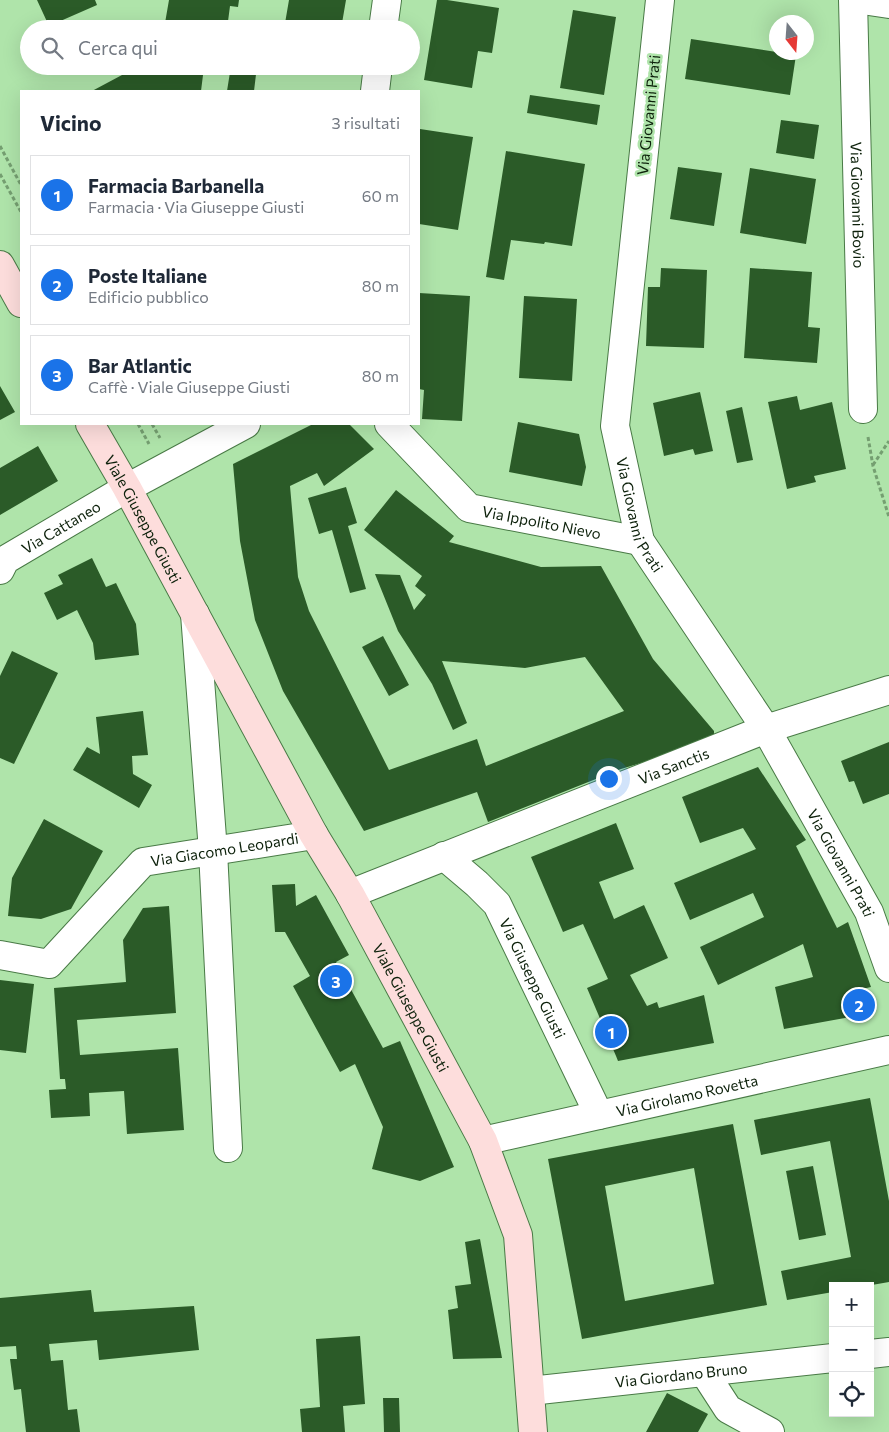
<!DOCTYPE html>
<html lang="it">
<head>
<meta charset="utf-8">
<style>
  :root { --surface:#fff; --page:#f2f2f3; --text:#1f2937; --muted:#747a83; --line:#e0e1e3; --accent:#1a73e8 }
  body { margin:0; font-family:Commissioner,sans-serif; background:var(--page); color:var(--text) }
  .controls { position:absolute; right:15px; bottom:15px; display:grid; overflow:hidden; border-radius:0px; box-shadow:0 5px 20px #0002 }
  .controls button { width:45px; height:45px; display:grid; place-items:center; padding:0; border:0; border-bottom:1px solid var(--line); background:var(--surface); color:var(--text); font:25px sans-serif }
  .compass { position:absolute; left:769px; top:15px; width:45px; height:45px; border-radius:50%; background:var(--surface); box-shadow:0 5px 20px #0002; rotate:163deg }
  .you { position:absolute; left:608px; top:778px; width:18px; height:18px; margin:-12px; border:4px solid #fff; border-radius:50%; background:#1a73e8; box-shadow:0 0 0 8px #1a73e833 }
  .badge { display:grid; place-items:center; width:32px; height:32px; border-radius:50%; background:var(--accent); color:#fff; font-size:16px; font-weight:700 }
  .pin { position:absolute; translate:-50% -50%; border:2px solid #fff; box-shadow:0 1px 5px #0006 }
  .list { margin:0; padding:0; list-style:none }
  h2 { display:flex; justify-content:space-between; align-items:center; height:65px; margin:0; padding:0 20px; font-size:21px }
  h2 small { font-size:16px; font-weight:400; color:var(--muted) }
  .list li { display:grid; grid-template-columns:32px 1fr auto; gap:15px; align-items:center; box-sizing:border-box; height:80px; margin:0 10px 10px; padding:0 10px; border:1px solid var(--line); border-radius:0px }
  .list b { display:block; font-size:19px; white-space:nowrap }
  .list p { margin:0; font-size:16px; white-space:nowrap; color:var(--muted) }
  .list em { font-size:16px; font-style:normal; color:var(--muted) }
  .icon { flex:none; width:28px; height:28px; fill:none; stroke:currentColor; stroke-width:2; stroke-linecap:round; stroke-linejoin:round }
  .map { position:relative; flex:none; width:889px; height:1432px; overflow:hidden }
  .search { position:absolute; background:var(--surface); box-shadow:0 5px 20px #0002; left:20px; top:20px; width:400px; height:55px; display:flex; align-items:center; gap:12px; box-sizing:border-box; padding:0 18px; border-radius:28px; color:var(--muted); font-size:19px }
  .panel { position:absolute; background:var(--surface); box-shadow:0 5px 20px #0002; left:20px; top:90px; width:400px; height:335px; border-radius:0px }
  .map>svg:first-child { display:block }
  .building { fill:#2b5b28; fill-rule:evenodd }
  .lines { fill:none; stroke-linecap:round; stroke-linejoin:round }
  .street-casing { stroke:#497a46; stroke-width:30 }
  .secondary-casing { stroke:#497a46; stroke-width:30 }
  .path { stroke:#759f71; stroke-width:3; stroke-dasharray:4 2.5; stroke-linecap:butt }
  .street { stroke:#fff; stroke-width:28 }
  .secondary { stroke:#fddddc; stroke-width:28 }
  .labels { text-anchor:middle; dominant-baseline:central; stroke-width:5; stroke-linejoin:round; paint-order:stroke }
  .street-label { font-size:15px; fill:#0c200a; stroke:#afe4aa }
</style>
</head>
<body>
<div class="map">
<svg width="889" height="1432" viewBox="0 0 889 1432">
  <rect width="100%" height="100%" fill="#afe4aa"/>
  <!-- building -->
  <path class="building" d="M37,0H95L97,5L49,26Z
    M169,0H239L238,7L230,6L227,29H211L165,23Z
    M289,0H346L341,29H284Z
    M437,0H447L499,8L492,53L478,51L472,88L424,80Z
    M573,10L616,17L604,95L560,88Z
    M691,39L796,55L790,95L685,79Z
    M231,66H257L254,91H227Z
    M137,67L203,75L201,91H92Z
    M530,95L600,105L597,125L527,113Z
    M781,120L819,125L814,159L776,153Z
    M420,129L473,137L458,230L419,224V139Z
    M506,151L585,164L572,246L545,242L544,244L511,240L504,280L486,277Z
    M678,167L722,173L714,226L670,219Z
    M750,168L816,179L806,244L740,233Z
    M661,268L707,270L704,348L646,346L648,287H660Z
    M750,268L812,272L808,327L820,328L817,363L744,358Z
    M419,293L470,296L462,421L422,419L424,390L419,389Z
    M524,296L577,299L572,381L519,378Z
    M0,386L15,412L0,420Z
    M700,392L713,451L695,455L693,449L664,456L653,403Z
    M797,396L800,410L832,402L846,469L814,476L816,482L787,489L768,402Z
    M742,407L753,460L737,463L726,411Z
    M518,422L579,434L586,467L582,486L509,472Z
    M313,424H349L374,449L324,486L317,473L290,486L298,577L309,611L389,770L477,739L486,766L624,711L585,657L525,668L442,661L467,723L453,730L432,684L398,631L375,574L400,575L414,610L426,595L415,586L422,576L364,530L396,490L454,536L449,542L541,567L601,566L653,659L714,731V741L621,769L488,822L477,792L364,831L283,691L255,620L240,541L233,464Z
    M38,446L58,481L0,515V468Z
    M346,487L357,523L348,526L366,589L350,593L332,530L319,534L308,498Z
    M92,558L106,587L116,583L136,624L139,655L95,660L93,643L77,610L57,620L44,593L63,584L58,575Z
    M383,636L409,685L389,696L362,647Z
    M12,651L58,673L14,764L0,758V676Z
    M143,711L148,755L132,756L133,774L152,785L139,808L73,770L87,747L100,754L96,717Z
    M889,742V794L863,804L854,781L849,782L841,761Z
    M758,767L806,840L796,846L837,928L848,922L871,987L862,989L867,1014L784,1029L775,987L813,977L803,944L718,985L700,947L764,917L753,893L690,920L674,883L756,849L743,828L700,843L682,797Z
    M44,819L103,851L71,909L41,919L8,916L12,878Z
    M616,823L634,869L599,882L614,919L644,905L668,958L630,975L647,1006L657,1002L659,1008L704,995L714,1043L618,1061L616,1056L587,988L608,979L583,924L563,932L531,857Z
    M295,884L296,906L316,895L349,955L336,962L383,1048L400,1041L454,1167L420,1181L372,1169L383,1127L355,1064L340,1072L293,986L310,976L285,932H275L272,885Z
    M169,906L176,1013L77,1020L80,1055L178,1048L184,1130L127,1134L124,1091L89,1093L90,1116L51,1118L49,1090L66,1089L65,1079H60L54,988L126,982L123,940L143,908Z
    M0,980L34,984L26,1053L0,1050Z
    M870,1098L889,1201V1282L866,1286H833V1292L787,1300L781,1271L851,1257L830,1141L761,1155L754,1120Z
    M733,1124L767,1305L582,1339L548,1159ZM694,1168L714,1284L625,1301L605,1186Z
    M813,1166L826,1235L799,1240L786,1171Z
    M480,1239L502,1358L453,1359L448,1310L458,1308L455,1286L471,1284L465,1242Z
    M91,1290L94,1312L194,1306L199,1350L99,1360L97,1340L49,1344L51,1361L63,1360L68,1410L77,1409L80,1432H26L21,1389L14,1390L10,1359H17L16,1346L0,1347V1298Z
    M360,1336L365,1404L343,1406L345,1432H302L300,1409L320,1407L316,1339Z
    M667,1393L708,1414L698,1432H646Z
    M383,1398H399L400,1432H384Z"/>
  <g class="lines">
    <defs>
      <g id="street">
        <path id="s1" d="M660,0L615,426L640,541L766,729L869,912L889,968"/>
        <path id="s2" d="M853,0L863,409"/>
        <path d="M862,0L889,4"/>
        <path d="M383,29L387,0"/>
        <path d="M375,91L378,66"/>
        <path id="s3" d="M389,424L469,508L640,541"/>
        <path id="s4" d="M0,570L5,560L127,488L246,424"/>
        <path d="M195,614L213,851L228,1148"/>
        <path id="s5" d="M444,856L477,884L497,904L599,1115"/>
        <path id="s6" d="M350,894L766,729L889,690"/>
        <path id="s7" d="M0,955L49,964L143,862L314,835"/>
        <path id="s8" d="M483,1141L889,1050"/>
        <path d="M870,1354L889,1352"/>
        <path d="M704,1372L728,1409L770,1432"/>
        <path id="s9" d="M530,1391L833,1358"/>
      </g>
      <g id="secondary">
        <path d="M0,265L21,303"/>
        <path id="s10" d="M90,424L127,488L314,835L350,894L483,1141L518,1235L533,1432"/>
      </g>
    </defs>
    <!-- street casing -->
    <use href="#street" class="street-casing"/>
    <!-- secondary casing -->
    <use href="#secondary" class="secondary-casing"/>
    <!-- path -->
    <path class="path" d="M0,146L21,185
      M0,174L21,212
      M138,424L149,444
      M152,424L160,438
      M868,437L873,466L889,517
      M873,465L889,441"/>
    <!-- street -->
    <use href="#street" class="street"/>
    <!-- secondary -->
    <use href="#secondary" class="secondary"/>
  </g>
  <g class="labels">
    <!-- street labels -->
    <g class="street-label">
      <text transform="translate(648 115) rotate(-84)">Via Giovanni Prati</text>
      <text stroke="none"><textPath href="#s2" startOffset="205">Via Giovanni Bovio</textPath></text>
      <text stroke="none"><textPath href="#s1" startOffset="521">Via Giovanni Prati</textPath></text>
      <text stroke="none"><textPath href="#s10" startOffset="109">Viale Giuseppe Giusti</textPath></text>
      <text stroke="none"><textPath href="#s3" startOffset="190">Via Ippolito Nievo</textPath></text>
      <text stroke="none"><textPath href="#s4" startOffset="76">Via Cattaneo</textPath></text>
      <text stroke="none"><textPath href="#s6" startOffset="348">Via Sanctis</textPath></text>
      <text stroke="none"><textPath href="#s7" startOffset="271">Via Giacomo Leopardi</textPath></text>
      <text stroke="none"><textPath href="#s1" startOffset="926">Via Giovanni Prati</textPath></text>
      <text stroke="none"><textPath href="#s5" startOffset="154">Via Giuseppe Giusti</textPath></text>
      <text stroke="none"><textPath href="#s10" startOffset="666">Viale Giuseppe Giusti</textPath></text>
      <text stroke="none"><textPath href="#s8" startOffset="209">Via Girolamo Rovetta</textPath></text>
      <text stroke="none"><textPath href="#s9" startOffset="152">Via Giordano Bruno</textPath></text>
    </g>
  </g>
</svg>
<div class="controls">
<button>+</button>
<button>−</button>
<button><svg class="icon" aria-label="locate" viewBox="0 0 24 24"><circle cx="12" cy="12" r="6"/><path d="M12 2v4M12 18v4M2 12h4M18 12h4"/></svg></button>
</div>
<svg class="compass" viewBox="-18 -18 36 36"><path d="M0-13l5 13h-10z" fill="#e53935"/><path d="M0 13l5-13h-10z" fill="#747a83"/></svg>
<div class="you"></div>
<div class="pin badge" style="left:611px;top:1032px">1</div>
<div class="pin badge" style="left:859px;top:1005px">2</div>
<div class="pin badge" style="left:336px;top:981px">3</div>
<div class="search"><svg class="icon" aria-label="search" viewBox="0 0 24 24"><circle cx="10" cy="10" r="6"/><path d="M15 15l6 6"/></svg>Cerca qui</div>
<section class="panel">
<h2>Vicino<small>3 risultati</small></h2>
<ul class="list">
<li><span class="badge">1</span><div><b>Farmacia Barbanella</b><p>Farmacia · Via Giuseppe Giusti</p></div><em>60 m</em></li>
<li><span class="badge">2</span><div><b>Poste Italiane</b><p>Edificio pubblico</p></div><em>80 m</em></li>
<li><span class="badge">3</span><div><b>Bar Atlantic</b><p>Caffè · Viale Giuseppe Giusti</p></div><em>80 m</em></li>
</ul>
</section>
</div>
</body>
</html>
